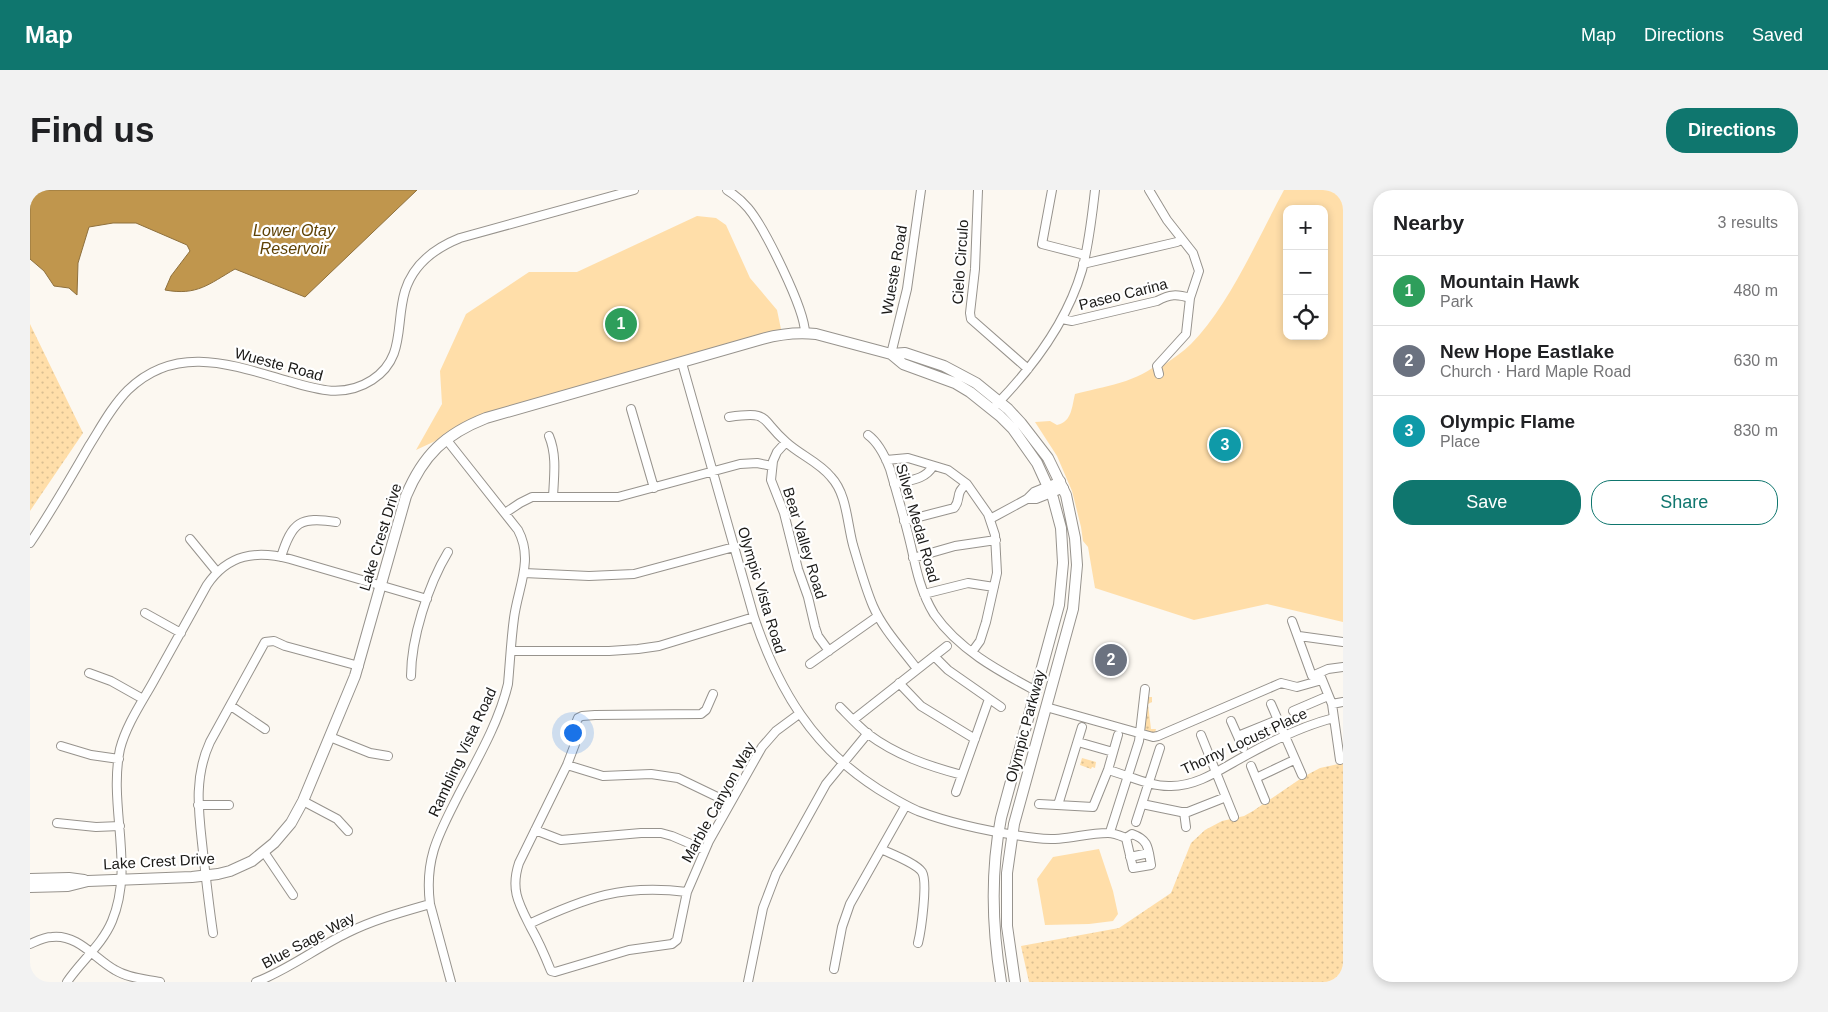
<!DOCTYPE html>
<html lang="en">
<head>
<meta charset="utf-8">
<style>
  :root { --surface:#fff; --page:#f2f2f2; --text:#202124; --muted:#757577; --line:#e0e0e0; --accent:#0f766e }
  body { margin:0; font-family:Arial,sans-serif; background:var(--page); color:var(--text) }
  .controls { position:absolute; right:15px; top:15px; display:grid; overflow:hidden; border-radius:10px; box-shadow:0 2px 8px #0003 }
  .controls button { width:45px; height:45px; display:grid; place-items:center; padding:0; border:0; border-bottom:1px solid var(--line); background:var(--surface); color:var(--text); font:25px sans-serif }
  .you { position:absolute; left:542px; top:542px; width:18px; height:18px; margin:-12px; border:4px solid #fff; border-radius:50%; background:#1a73e8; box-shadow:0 0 0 8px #1a73e833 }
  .badge { display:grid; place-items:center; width:32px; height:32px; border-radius:50%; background:var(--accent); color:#fff; font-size:16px; font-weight:700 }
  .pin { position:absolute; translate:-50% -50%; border:2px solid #fff; box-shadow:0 1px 5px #0006 }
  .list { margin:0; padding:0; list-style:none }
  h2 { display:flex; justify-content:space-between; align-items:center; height:65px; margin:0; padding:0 20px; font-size:21px }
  h2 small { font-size:16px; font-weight:400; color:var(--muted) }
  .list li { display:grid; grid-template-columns:32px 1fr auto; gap:15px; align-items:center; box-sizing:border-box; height:70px; padding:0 20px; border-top:1px solid var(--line) }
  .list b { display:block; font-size:19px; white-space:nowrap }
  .list p { margin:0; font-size:16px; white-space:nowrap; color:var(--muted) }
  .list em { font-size:16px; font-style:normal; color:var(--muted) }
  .actions { display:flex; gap:10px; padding:15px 20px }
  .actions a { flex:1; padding:11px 0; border:1px solid var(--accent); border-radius:20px; text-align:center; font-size:18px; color:var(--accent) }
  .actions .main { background:var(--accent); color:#fff }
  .icon { flex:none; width:28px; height:28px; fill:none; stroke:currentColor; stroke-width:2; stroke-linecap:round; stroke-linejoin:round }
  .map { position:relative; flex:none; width:1313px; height:792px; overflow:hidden; border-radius:20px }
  header { display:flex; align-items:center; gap:30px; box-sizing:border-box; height:70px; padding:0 25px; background:var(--accent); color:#fff }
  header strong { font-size:24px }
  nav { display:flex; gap:28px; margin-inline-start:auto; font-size:18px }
  .intro { display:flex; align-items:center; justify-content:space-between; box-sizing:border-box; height:120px; padding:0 30px }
  h1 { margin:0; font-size:35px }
  .button { padding:12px 22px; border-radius:20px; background:var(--accent); color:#fff; font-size:18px; font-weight:700 }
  main { display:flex; gap:30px; padding:0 30px }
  aside { flex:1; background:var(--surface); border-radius:20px; box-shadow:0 2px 8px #0003 }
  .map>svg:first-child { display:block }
  .grass { fill:url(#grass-dots) }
  .green { fill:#ffdea9; fill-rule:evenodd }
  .water { fill:#c0964d; stroke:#8e703d }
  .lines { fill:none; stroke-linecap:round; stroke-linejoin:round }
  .minor-casing { stroke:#97938d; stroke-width:10 }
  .major-casing { stroke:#97938d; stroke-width:12 }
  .minor { stroke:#fff; stroke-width:8 }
  .major { stroke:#fff; stroke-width:10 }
  .labels { text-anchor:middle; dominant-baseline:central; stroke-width:4.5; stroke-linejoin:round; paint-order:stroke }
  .street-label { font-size:15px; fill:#1a1917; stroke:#fff }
  .water-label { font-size:16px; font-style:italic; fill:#5f4205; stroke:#fff }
</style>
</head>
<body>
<header>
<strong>Map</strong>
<nav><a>Map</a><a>Directions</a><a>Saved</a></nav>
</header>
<div class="intro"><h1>Find us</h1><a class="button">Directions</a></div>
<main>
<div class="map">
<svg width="1313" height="792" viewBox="0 0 1313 792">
  <defs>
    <pattern id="grass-dots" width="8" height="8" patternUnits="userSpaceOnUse" patternTransform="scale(1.25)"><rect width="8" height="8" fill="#ffdea9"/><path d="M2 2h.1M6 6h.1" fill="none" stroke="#dabe91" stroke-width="1.8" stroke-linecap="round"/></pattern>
  </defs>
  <rect width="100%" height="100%" fill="#fcf8f1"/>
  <!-- grass -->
  <path class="grass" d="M0,134L53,243L0,321Z
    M1116,507H1122V512L1118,514L1121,539H1126L1125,543L1114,541Z
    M1052,568L1066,572L1065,578L1062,577L1061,579L1050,575Z
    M1313,573V792H999L991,756L1089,738L1141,703L1161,653L1175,640L1192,631L1214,626L1223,621L1273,587L1290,578Z"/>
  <!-- green -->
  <path class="green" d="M1254,0H1313V432L1237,414L1164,430L1065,398L1058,357L1053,351L1051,337L1042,301L1027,266L1005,232L1020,231L1027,235C1042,232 1042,216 1045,204C1071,197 1111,192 1130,171L1134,175C1143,168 1153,162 1161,154C1199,116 1228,48 1254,0ZM1257,19H1294V146H1257Z
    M667,26L686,28L696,35L720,88L747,120L752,144L444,233L386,260L412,214L410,181L436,124L499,82H547Z
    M1069,659L1083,701L1088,724L1083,731L1059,734L1015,735L1007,689L1023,667Z"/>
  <!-- water -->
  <path class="water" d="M0,0H387L275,107L205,79C179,94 167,106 135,100L141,86L160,61L157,55L106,33H83L59,37L48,73L47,105L39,98L24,96L14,81L0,69Z"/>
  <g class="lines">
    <defs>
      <path id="minor" d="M697,0C705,5 712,11 718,18C734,37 775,119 775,143
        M948,0L945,79L940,123L941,129L998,179
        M1022,0L1012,54L1055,65
        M1119,0L1137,30L1163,63L1169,81L1160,108L1156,144L1127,176L1129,184
        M1053,74L1147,52L1152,49
        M1032,129L1042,131L1127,111C1140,104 1147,104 1160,108
        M861,164L877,99L891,0
        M652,173L724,427C748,499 783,558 848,599C861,607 874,615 888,621C925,635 967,643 1006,648C1035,652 1052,643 1078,643C1084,643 1091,646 1096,648L1103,678L1121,675C1118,658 1119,650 1102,644L1096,648
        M966,215C1003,177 1037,132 1052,80C1059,54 1062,27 1065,0
        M601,219L624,298
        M699,227C741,221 729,228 756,252C770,265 789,272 801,287C817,304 817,333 823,355C829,375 835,397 843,416C853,439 872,459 887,479
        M838,245C849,253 855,266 860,279C867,304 875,330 881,356C886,379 891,403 904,424C929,460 969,481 1006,501
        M519,246C527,265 524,286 523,307
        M416,249L488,340C504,370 488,397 484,428C481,450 480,472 478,494C469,532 448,568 430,602C410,642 394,667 400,714L421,792
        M756,252L747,262L743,271L741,290L754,323L768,379L778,407L785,437L788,446L799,461
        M856,270L878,268L918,280L937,294L958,324L965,345L967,383L956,432L950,451L942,462
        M864,294C880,290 895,290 903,276
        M997,309H1006L1034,298
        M475,323L490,313L502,307H588L710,274L727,273L742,276
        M960,329L997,309L1004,302L1031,291
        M874,331L924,318C932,309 924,303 937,294
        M160,349L187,382
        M0,353C21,322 40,289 59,256C71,237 82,216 98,200C146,153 203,175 258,191C288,200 314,208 342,190C376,168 365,134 375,101C383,75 405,58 430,48L604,0
        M251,367C262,332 270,326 306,332
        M883,368L925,356L966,350
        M494,383L559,386L604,384L704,357
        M894,404L938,393L964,397
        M115,423L151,443
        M1262,431L1282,486L1298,479L1313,477
        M1269,446L1313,452
        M481,461H579L608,459L629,456L724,427
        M904,466L918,480L971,517
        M780,474L848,426
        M59,483L81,491L113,509
        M381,486C381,449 398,395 418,362
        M1291,487L1302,514L1310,570
        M869,493L891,516L945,549
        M683,504L676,520L671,524L565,525L552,526L548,528L546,533L545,554L537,575L489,673C480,700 489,714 501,738C509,752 515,766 521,781L525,782L599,760L642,754L647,750L657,702L679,651L732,557L746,541L769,524
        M1241,514L1272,585
        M1302,514L1313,512
        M201,516L235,539
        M810,517C819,526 828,536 838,544C866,565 898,576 932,585
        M1016,517L1123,547L1128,546L1251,493L1267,497L1292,490
        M1263,521L1298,506
        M823,530L917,456
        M1201,531L1213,558
        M1171,545L1204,627
        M1208,546L1247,530
        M300,547L340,563L358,566
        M1048,552L1083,562
        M31,556L61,565L89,569
        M537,575L573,586L621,584L648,588L700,613
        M1221,576L1235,610
        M1078,580C1098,585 1120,597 1141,596C1169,596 1192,578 1215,566C1242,551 1275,535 1304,528
        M1226,588L1264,570
        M926,602L959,509
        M273,611L307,629L318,641
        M1009,614L1063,617L1078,580L1088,545
        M1112,614L1151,622H1158L1196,607
        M168,615H199
        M1028,615L1052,537
        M1154,622L1156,637
        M1106,632L1130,558
        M27,633L66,637L90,636
        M505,640L531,650L611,643H631L642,646L675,660
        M1080,642L1109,551L1115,499
        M851,659C861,664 886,673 892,682C898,692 891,741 888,753
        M234,662L263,705
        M1100,667L1119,663
        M499,734C557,707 593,694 657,702
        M183,743C179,716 176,689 173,662C169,624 163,589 180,552L235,452L244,451L255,456L329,476
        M0,754C7,751 14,747 22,747C48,744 65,769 85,780C98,788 115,789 130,792
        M804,779L812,737L820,714L876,615
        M37,792C51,771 72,755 82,731C105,676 78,616 90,559C96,536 110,515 122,494C140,461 159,428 177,395C198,364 226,360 260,369L397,409
        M226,792C258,780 286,758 317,743C343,730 372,722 400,714
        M718,792L733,718L746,684L796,594L838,543"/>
      <path id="major" d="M861,164L873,174L925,193L940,202L970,226L983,239L1007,273L1023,308L1031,338L1033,373L1029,415L971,628C960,684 962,737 971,792
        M0,689L39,688L54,690
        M0,697L38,696L58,691L162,687L188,684L200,681L222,671L244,653L261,633L273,611L325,486L376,306C393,265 415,244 456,228L732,149C750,144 767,142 786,144L861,164L875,163L914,176L946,193L978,219L991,233L1018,268L1036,305L1045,348L1047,375L1043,419L984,634L977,683V736L985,792"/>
    </defs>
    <!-- minor casing -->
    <use href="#minor" class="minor-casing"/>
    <!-- major casing -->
    <use href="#major" class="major-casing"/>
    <!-- minor -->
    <use href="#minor" class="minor"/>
    <!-- major -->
    <use href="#major" class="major"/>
  </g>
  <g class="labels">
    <!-- street labels -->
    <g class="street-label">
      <text transform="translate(930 72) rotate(-86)">Cielo Circulo</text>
      <text transform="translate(864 80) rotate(-80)">Wueste Road</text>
      <text transform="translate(1093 104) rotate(-14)">Paseo Carina</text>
      <text transform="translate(249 174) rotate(15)">Wueste Road</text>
      <text transform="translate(888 333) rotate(74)">Silver Medal Road</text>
      <text transform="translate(350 347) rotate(-73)">Lake Crest Drive</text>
      <text transform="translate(775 353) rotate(73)">Bear Valley Road</text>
      <text transform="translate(732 400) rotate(73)">Olympic Vista Road</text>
      <text transform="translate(995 536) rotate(-75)">Olympic Parkway</text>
      <text transform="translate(1214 551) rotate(-25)">Thorny Locust Place</text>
      <text transform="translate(432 562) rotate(-65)">Rambling Vista Road</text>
      <text transform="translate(688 612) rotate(-61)">Marble Canyon Way</text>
      <text transform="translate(129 671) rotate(-3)">Lake Crest Drive</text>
      <text transform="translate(278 750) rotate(-28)">Blue Sage Way</text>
    </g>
    <!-- water labels -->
    <g class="water-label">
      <text x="264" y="40">Lower Otay<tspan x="264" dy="18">Reservoir</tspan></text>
    </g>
  </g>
</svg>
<div class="controls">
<button>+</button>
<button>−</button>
<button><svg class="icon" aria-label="locate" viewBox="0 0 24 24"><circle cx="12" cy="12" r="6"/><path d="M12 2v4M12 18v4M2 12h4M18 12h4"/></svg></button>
</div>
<div class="you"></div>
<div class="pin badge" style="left:591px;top:134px;background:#2e9e5b">1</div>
<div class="pin badge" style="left:1081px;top:470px;background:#6b7280">2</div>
<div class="pin badge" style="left:1195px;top:255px;background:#0f9aa8">3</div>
</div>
<aside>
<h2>Nearby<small>3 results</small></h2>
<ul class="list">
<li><span class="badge" style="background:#2e9e5b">1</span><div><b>Mountain Hawk</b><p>Park</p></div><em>480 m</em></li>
<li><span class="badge" style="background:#6b7280">2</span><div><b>New Hope Eastlake</b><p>Church · Hard Maple Road</p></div><em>630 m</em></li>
<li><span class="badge" style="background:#0f9aa8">3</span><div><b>Olympic Flame</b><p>Place</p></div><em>830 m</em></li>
</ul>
<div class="actions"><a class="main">Save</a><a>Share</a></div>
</aside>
</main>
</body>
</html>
